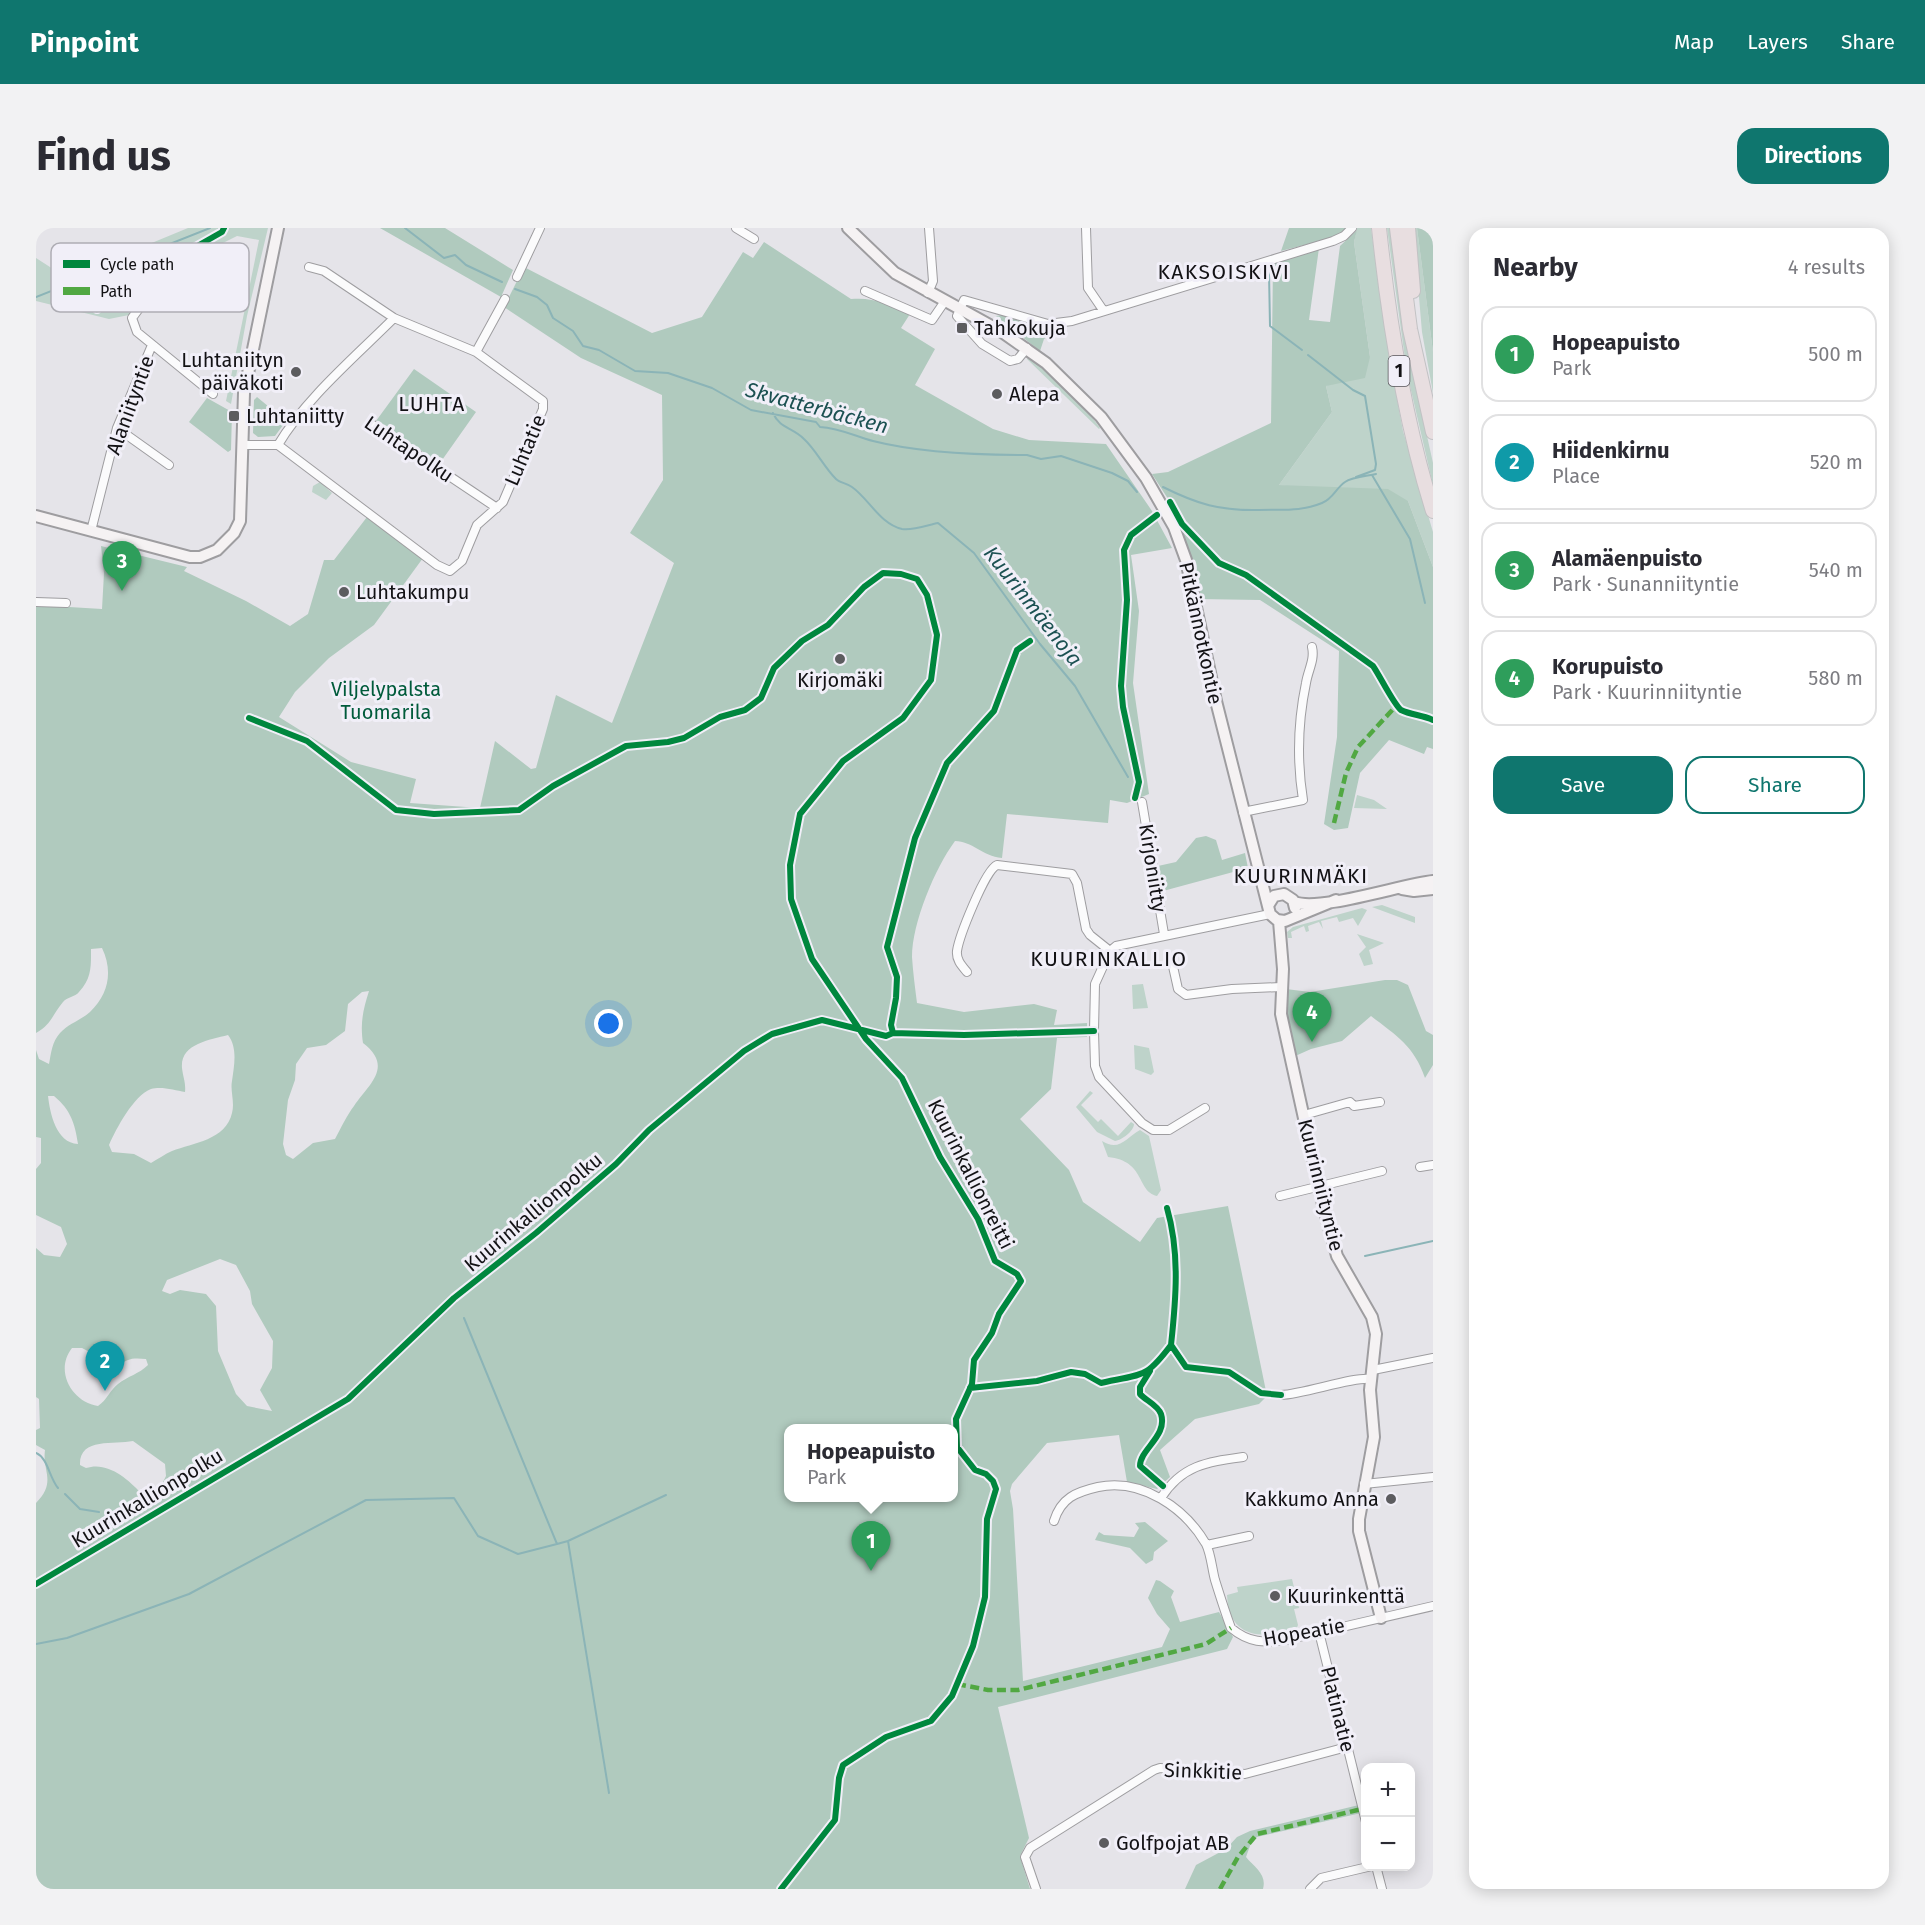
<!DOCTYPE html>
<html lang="en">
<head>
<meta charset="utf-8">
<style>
  :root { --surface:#fff; --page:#f2f2f3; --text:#2b2b33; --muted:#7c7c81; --line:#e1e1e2; --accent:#0f766e }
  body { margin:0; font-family:"Fira Sans",sans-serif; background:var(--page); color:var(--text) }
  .controls { position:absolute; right:18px; bottom:18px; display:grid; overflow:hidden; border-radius:12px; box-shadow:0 3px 15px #0003 }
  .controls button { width:54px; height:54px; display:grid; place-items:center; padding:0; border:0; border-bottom:2px solid var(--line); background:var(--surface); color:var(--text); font:30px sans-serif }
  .you { position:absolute; left:573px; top:796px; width:21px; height:21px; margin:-15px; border:4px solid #fff; border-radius:50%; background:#1a73e8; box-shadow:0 0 0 9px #1a73e833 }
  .badge { display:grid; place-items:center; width:39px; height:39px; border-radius:50%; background:var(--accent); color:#fff; font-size:20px; font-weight:700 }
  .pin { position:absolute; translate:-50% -50px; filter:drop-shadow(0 2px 3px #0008) }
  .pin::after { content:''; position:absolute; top:32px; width:21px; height:18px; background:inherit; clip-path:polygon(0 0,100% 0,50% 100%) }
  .popup { position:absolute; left:748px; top:1196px; width:174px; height:78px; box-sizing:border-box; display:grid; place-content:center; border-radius:12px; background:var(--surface); filter:drop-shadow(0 2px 4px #0005); font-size:20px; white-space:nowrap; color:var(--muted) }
  .popup b { font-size:22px; color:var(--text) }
  .popup::after { content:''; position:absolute; left:50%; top:100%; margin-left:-12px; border:12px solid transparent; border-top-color:var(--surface) }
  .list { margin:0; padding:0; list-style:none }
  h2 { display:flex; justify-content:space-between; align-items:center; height:78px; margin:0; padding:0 24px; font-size:26px }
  h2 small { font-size:20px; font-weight:400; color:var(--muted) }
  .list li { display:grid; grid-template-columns:39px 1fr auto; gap:18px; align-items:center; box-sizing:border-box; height:96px; margin:0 12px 12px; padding:0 12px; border:2px solid var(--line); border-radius:18px }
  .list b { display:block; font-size:22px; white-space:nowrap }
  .list p { margin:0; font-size:20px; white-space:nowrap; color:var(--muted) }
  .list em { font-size:20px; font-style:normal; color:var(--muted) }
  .actions { display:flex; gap:12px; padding:18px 24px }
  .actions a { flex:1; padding:14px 0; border:2px solid var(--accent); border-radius:18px; text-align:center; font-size:21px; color:var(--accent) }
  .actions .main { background:var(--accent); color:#fff }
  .map { position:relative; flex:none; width:1397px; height:1661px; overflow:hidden; border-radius:18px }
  header { display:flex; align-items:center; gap:36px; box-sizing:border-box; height:84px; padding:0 30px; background:var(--accent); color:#fff }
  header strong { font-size:28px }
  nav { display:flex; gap:33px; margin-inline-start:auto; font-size:21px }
  .intro { display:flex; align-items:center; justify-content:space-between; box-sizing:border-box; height:144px; padding:0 36px }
  h1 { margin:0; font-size:42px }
  .button { padding:15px 27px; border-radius:18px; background:var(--accent); color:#fff; font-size:21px; font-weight:700 }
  main { display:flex; gap:36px; padding:0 36px }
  aside { flex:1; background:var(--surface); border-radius:18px; box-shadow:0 3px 15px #0003 }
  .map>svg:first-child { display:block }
  .green { fill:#bed3ca }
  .forest { fill:#b0cabe; fill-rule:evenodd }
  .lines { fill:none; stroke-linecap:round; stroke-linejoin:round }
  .stream { stroke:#8bb4b7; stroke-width:2 }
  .street-casing { stroke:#9e9da0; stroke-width:10 }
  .secondary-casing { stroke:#9e9da0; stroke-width:14 }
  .highway-casing { stroke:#c2c2c4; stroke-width:16 }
  .street { stroke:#fbfbfc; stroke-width:8 }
  .secondary { stroke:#f5f2f3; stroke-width:10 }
  .highway { stroke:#e8dee0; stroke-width:14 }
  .quiet { stroke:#51a842; stroke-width:4.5; stroke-dasharray:9 4.5; stroke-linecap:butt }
  .cycleway-casing { stroke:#f1eff8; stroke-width:10 }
  .cycleway { stroke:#00873e; stroke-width:6 }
  .poi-dot { fill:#5c5c5f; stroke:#f1eff8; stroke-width:2 }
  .labels { text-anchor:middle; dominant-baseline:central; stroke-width:6; stroke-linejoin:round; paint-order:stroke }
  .shield { fill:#f1eff8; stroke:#565459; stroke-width:1.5 }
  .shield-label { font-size:18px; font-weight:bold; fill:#131215 }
  .poi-label { font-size:20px; fill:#131215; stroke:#f1eff8; text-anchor:start }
  .street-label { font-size:20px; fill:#131215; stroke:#f1eff8 }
  .park-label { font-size:20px; fill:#005b3b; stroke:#f1eff8 }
  .neighbourhood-label { font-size:21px; letter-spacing:1.5px; fill:#131215; stroke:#f1eff8 }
  .water-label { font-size:21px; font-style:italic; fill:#1c5152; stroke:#f1eff8 }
  .key { fill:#f1eff8; stroke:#aeadb4; stroke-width:1.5 }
  .key-label { font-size:16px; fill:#131215 }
</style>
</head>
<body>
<header>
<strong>Pinpoint</strong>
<nav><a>Map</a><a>Layers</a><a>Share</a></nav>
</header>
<div class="intro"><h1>Find us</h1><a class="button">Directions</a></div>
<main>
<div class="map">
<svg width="1397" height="1661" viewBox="0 0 1397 1661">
  <rect width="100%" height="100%" fill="#e5e4e9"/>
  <!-- green -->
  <path class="green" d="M152,0H232L211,88L195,176L190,173L223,12L201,8L179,19L118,58L105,70L93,87L73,91L0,73V30L31,50Z
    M1321,0H1335L1353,128L1367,203L1397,304V339L1372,273L1243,257L1296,184L1290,158L1334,129L1318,14Z
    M1351,0H1355L1368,104L1397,235V257L1371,145Z
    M1377,0H1381L1397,124V165L1386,104Z
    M993,129C1021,149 1044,171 1064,200L1063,201L991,131Z
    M284,254L296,265L290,272L276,264L277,258Z
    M1321,567L1338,572L1351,581L1318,580Z
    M1346,677L1379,689V695L1336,679Z
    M1326,680L1331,682L1322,698L1317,690L1303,694L1301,689L1285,693L1287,701L1283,694L1272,698L1273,703L1270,704L1268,698L1255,704L1256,710H1252L1251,704L1257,699Z
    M1321,706L1348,715L1333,722L1337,736L1328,738L1323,726L1330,719Z
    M1107,756L1112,780L1097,781L1096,757Z
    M1098,817L1113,820L1118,844L1115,847L1099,841Z
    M1054,863L1057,865L1045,877L1062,894L1065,891L1082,908L1095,894L1098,896C1098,903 1086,912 1079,913L1061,904L1040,879Z
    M1104,902L1113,908L1125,962L1121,968C1100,963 1110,933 1072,929L1066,913C1083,924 1090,910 1104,902Z
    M1256,1351L1263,1380L1258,1381L1262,1397L1260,1402C1226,1411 1193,1411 1191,1367L1202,1364L1201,1359Z"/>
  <!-- forest -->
  <path class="forest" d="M344,0H409L477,42L465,69Z
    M1253,0H1313L1303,8L1245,23Z
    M1381,0H1397V124Z
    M1321,2L1318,14L1334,129L1329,150L1290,158L1296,184L1243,257L1352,261L1372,273L1397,339V521L1391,519L1388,526L1353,512L1324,545L1312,600L1298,602L1288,596L1301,509L1303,423L1224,372L1162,371L1145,301L1147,294L1116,246L1132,244L1235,195L1237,36L1283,20L1273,92L1294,94L1304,18Z
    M728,14L815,71C837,69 854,76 874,86L865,100L899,121L879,157L957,201L993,212L1070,216L1116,283L1136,320L1095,327L1103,383L1097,455L1113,566L1091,575L1074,572L1072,595L971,586L966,630C946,628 936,613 919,613C899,640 876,695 876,729C877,744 879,760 881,775L928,784L998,776L1021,782L1018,797L1051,795V809L1021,810L1015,861L984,891L1033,942L1047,974L1104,1014L1121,990L1192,978L1231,1168L1223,1176L1159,1191L1124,1222L1134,1249L1121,1261L1091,1254L1083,1207L1011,1215L976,1256L974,1263L977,1281L987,1453L1126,1419L1134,1401L1121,1386L1112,1370L1120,1352L1124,1353L1138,1363L1135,1369L1144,1394L1183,1384L1197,1409L1191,1421L962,1479L993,1610L984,1628L994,1661H0V1275C21,1254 6,1243 9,1222L0,1217V1202L4,1200L3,1171L0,1169V1020L8,1027L24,1029L31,1016L25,999L0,987V941L5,935V910L0,909V822L3,831L13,836C15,825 16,814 24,805C32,796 45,792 54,784C73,766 77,743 66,720L55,721C55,738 56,750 43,764C39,769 31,769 27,774C16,787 16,796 0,805V377L66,381L68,345L65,318L151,339L148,343L210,373L254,398L272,386L288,332H298L331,289L387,330L338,397L293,430L259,464L243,489L315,534L380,551L374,575L444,580L459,513L495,541L500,540L520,467L576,495L638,335L594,305L627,252L626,167L545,130L468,79L488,39L616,105L666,89L707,24L717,30ZM333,763C327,782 324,795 327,815C358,839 333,856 318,878C311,887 305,900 299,911L277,915L257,931L250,927L247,916L252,872L259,852L260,836L271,820L290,817L309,803L312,776L326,764ZM192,807C202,820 198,838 196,853C194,863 199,874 196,885C190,912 157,915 136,923C129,926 122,931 115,935L98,926L76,924L73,917C80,901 98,867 115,861C125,858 139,862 149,864C150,855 147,849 146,840C144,816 173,812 192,807ZM12,868H18C35,882 39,896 42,916C20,915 14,885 12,868ZM184,1031L200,1037L214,1063L216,1076L237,1113L236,1140L224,1162L236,1183L211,1178L200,1166L182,1123L180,1078L170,1066L144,1062L134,1066L126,1063L131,1052ZM36,1120H46L82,1139C91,1130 97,1130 110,1131L112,1137C103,1146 92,1148 82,1156C74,1162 71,1172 62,1178C36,1174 18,1143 36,1120ZM752,1200H918V1270H752ZM97,1213L129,1236L130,1248L125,1258L105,1265C91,1250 71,1233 50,1240L44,1237C43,1209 78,1217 97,1213Z
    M966,87L1011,99H1029L1008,111L1004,123L960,88Z
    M378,141L440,184L404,235L340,193Z
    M221,169L250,193L239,208L222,209L217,205L218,172Z
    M171,170L196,184L195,222L192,224L153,194Z
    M1170,608L1180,612L1186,632L1209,625L1212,640L1127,663L1122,638L1140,634L1160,610Z
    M1349,752H1361L1372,757L1390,803L1397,807V837L1389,850C1378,818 1361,808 1335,788L1306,813L1275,821L1257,829L1250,798V761L1274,764Z
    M1109,1294L1132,1313L1118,1324L1117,1332L1110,1336L1094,1320L1059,1312L1063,1304L1068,1307L1098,1309L1103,1300L1099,1295Z
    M1323,1577L1325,1585L1221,1609L1215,1615L1210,1629C1219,1640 1231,1646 1227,1661H1149L1160,1637L1190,1621L1201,1609L1214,1603Z"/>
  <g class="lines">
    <!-- stream -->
    <path class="stream" d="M369,0L408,30L419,27L430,37L466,54
      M1252,37L1233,45L1234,98L1266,122
      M479,61L501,69L511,77L517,90L537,103L547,118L563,122L599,143L632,145L676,160L715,182L780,194L784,199C803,200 819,208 837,213C884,225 943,227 991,227L1005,231L1025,228L1076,245L1092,253L1101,264
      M0,69L174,0
      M1272,127L1317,162L1329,168L1340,236L1339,242L1320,249
      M737,185C744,201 756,199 768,211C780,222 788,239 800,251C804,255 811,255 816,259C833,271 844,296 866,301C876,303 892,297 902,295L938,325L1004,416L1039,458L1092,549
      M1336,247L1374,311L1389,375
      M1127,259C1161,276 1184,283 1223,282C1246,281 1264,284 1286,275C1297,271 1300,260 1309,254C1316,249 1331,248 1340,246
      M1329,1028L1397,1013
      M428,1090L521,1316L532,1313L573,1565
      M0,1225C12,1230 13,1249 22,1260
      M29,1266L44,1281L63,1284
      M532,1313L630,1267
      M0,1416L31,1410L153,1366L330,1272L418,1270L442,1308L482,1326L521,1316"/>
    <defs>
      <path id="street" d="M700,0L718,11
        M1050,0L1052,60L1067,82
        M155,37L113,67L96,90L101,104L177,166
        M273,39L288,43L358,90L440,124L507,173V181L467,274L441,297L426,333L414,343L401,337L242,217C269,171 320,128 358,90
        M481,49L504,0
        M829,63L896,92L909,73
        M892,65L897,53L893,0
        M991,120L982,131L974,133L946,116L921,88L928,72L1012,96L1036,93L1297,13L1308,8L1316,0
        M440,124L469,71
        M337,197L461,280
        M81,200L133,237
        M206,217H242
        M55,303L81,200L116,117
        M0,374L30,375
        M1106,574L1128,706
        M1207,584L1267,572C1261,534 1262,493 1270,455C1272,442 1279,432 1276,419
        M1136,734L1142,761L1150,767L1196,761L1245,759
        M931,744C926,738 920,732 921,723C923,709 949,642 961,637L1036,646L1041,655L1050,701L1054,707L1074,723
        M1169,880L1133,902H1117L1106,895L1063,849L1059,838L1058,803L1059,756L1074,723L1080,718L1234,686
        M1268,887L1314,874L1318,878L1344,874
        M1384,939L1397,937
        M1244,968L1346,943
        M1337,1142L1397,1130
        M1245,1167C1268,1166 1319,1148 1335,1151
        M1328,1256L1397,1249
        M1125,1270C1146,1237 1171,1234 1207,1229
        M1018,1293C1025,1270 1040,1264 1062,1259C1106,1250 1149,1280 1170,1316C1175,1326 1176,1341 1179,1352C1184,1368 1189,1384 1195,1400C1213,1415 1228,1415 1250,1412L1397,1378
        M1171,1317L1213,1308
        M1283,1404L1330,1594
        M1340,1638L1346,1661
        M1000,1661L989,1629L994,1620L1118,1542L1124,1540L1209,1546L1311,1519
        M1274,1661L1285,1650L1336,1638"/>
      <path id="secondary" d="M812,0L859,45L966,104L1010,135L1065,189L1110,250L1138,299L1150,332L1180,473L1234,686L1241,692L1249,693L1300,672
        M0,288L154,329H164L181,322L198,305L204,293L208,165L242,0
        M1366,661L1378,663L1397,661
        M1258,674C1284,684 1367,656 1397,653
        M1233,676L1238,668L1248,666L1257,672L1259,680
        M1243,693L1247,741L1245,786L1288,981L1301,1028L1336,1089L1340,1106L1334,1162L1338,1209L1323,1291V1303L1345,1390"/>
      <path id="highway" d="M1343,0C1353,95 1368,191 1397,283
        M1361,0L1374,101L1397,204
        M1372,0L1377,63"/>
    </defs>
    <!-- street casing -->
    <use href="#street" class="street-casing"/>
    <!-- secondary casing -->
    <use href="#secondary" class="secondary-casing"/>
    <!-- highway casing -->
    <use href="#highway" class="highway-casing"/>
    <!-- street -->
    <use href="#street" class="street"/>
    <!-- secondary -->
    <use href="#secondary" class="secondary"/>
    <!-- highway -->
    <use href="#highway" class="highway"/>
    <!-- quiet -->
    <path class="quiet" d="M1298,595L1310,545L1322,519L1360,478
      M921,1456L952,1462H982L1170,1416L1195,1400
      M1184,1661L1202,1629L1221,1606L1326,1581"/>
    <defs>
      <path id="cycleway" d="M61,81L75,66L132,40L149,25L186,4L188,0
        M1134,274L1146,296L1183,335L1210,347L1337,438C1344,448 1358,477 1365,482C1375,487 1387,487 1397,492
        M213,490L271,513L360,582L398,586L483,582L517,558L590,518L632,514L648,510L684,489L709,482L725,470L738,440L766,413L792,397L828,359L847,345L865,346L881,351L891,367L901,407L895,452L867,490L807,533L764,586L754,637L755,671L776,731L830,811L866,850L904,929L942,991L959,1033L981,1046L985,1053L963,1086L956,1105L938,1132L936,1156L920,1191L921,1219L939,1242L950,1246L957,1253L960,1261L951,1291L949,1369L937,1418L916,1468L895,1493L850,1509L807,1537L803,1550L799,1592L745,1661
        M1099,570L1103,554L1087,479L1085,458L1091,372L1088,322L1095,307L1121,287
        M857,805L855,797L860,770L861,749L851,719L879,610L911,535L958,483L981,422L994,413
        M1131,980C1144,1025 1140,1071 1135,1117
        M1114,1143L1104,1159V1166C1109,1172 1122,1177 1125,1186C1132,1208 1104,1221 1104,1238L1127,1258
        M934,1160L1001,1153L1035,1144L1049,1146L1065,1155C1106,1145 1108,1153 1135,1117L1150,1139L1193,1144L1225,1165L1245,1167
        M0,1356L312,1171L418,1070L500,1005L580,936L613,902L708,823L736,806L786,792L850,808L857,805L928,807L1058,803"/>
    </defs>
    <!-- cycleway casing -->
    <use href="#cycleway" class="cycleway-casing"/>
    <!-- cycleway -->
    <use href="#cycleway" class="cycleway"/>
  </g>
  <!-- markers -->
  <g class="poi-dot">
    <rect x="920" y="94" width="12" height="12" rx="3"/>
    <circle cx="260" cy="144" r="6"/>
    <circle cx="961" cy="166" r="6"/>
    <rect x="192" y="182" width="12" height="12" rx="3"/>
    <circle cx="308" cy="364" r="6"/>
    <circle cx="804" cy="431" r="6"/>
    <circle cx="1355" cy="1271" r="6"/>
    <circle cx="1239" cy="1368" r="6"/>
    <circle cx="1068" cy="1615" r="6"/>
  </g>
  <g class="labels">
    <!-- shield labels -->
    <rect class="shield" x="1352.5" y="128" width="21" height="30" rx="4.5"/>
    <g class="shield-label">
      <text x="1363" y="143">1</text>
    </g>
    <!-- poi labels -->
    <g class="poi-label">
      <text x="938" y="100">Tahkokuja</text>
      <text x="248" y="132" text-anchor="end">Luhtaniityn<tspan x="248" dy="23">päiväkoti</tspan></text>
      <text x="973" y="166">Alepa</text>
      <text x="210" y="188">Luhtaniitty</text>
      <text x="320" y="364">Luhtakumpu</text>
      <text x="804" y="452" text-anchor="middle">Kirjomäki</text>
      <text x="1343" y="1271" text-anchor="end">Kakkumo Anna</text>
      <text x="1251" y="1368">Kuurinkenttä</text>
      <text x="1080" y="1615">Golfpojat AB</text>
    </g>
    <!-- street labels -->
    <g class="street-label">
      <text transform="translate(94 177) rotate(-70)">Alaniityntie</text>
      <text transform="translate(373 221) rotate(34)">Luhtapolku</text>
      <text transform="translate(489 222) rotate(-67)">Luhtatie</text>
      <text transform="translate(1165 405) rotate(78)">Pitkännotkontie</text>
      <text transform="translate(1117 640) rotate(81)">Kirjoniitty</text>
      <text transform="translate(935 946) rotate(63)">Kuurinkallionreitti</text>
      <text transform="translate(1285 957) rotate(76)">Kuurinniityntie</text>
      <text transform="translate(497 984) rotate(-40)">Kuurinkallionpolku</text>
      <text transform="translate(111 1270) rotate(-31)">Kuurinkallionpolku</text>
      <text transform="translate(1268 1404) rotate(-10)">Hopeatie</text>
      <text transform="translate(1302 1481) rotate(76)">Platinatie</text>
      <text transform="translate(1167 1543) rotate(2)">Sinkkitie</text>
    </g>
    <!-- park labels -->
    <g class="park-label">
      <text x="350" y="461">Viljelypalsta<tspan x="350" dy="23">Tuomarila</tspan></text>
    </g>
    <!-- neighbourhood labels -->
    <g class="neighbourhood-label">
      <text x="1188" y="44">KAKSOISKIVI</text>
      <text x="396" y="176">LUHTA</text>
      <text x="1265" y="648">KUURINMÄKI</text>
      <text x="1073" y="731">KUURINKALLIO</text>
    </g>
    <!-- water labels -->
    <g class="water-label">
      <text transform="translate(781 180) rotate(15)">Skvatterbäcken</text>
      <text transform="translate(997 378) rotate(52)">Kuurinmäenoja</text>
    </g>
  </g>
  <!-- legend -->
  <rect x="15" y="15" width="198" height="69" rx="9" class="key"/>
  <rect x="27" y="32" width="27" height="8" fill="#00873e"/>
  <rect x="27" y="59" width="27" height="8" fill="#51a842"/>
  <g class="key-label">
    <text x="64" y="42">Cycle path</text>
    <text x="64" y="69">Path</text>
  </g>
</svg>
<div class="controls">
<button>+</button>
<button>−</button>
</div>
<div class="you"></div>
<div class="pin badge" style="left:835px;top:1343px;background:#2e9e5b">1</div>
<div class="popup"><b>Hopeapuisto</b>Park</div>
<div class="pin badge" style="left:69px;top:1163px;background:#0f9aa8">2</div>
<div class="pin badge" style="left:86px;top:363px;background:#2e9e5b">3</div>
<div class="pin badge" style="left:1276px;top:814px;background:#2e9e5b">4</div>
</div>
<aside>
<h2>Nearby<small>4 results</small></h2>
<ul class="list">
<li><span class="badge" style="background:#2e9e5b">1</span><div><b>Hopeapuisto</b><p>Park</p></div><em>500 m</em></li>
<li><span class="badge" style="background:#0f9aa8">2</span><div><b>Hiidenkirnu</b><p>Place</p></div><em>520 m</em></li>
<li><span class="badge" style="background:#2e9e5b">3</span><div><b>Alamäenpuisto</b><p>Park · Sunanniityntie</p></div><em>540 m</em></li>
<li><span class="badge" style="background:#2e9e5b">4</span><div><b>Korupuisto</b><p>Park · Kuurinniityntie</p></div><em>580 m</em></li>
</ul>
<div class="actions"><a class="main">Save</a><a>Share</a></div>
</aside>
</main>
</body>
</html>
